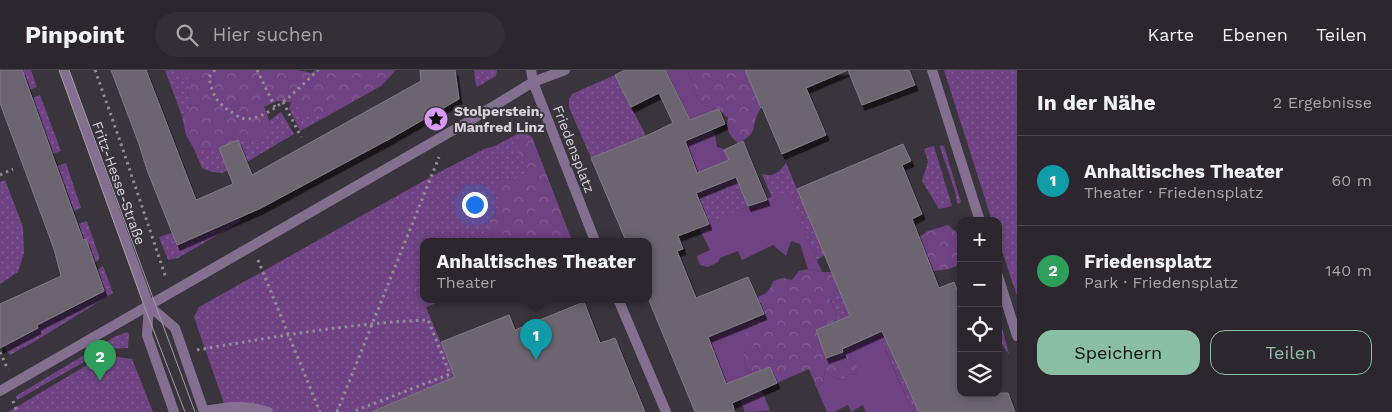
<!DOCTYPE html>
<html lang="de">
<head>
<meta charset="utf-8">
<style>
  :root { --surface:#2c272e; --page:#342f36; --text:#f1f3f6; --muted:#a6a5aa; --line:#48444a; --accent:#8abfa5 }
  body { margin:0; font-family:"Work Sans",sans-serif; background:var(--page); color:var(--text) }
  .controls { position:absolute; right:15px; bottom:15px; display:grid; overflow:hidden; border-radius:10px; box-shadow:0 2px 8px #0003 }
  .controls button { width:45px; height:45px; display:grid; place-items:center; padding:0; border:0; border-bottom:1px solid var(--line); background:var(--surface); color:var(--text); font:25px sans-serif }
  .you { position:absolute; left:474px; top:134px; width:18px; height:18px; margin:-12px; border:4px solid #fff; border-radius:50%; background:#1a73e8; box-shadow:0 0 0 8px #1a73e833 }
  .badge { display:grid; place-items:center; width:32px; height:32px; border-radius:50%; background:var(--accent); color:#fff; font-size:16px; font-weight:700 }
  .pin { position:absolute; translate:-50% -41px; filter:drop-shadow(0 1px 2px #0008) }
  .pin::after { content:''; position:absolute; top:26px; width:18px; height:15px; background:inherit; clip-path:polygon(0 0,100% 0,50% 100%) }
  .popup { position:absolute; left:420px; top:168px; width:232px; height:65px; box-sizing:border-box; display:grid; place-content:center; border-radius:10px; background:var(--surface); filter:drop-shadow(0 1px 4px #0005); font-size:16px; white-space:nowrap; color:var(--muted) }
  .popup b { font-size:19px; color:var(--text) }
  .popup::after { content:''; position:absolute; left:50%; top:100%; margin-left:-10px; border:10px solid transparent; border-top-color:var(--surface) }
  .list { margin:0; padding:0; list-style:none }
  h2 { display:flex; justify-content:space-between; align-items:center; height:65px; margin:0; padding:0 20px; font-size:21px }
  h2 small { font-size:16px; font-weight:400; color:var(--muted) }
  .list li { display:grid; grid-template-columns:32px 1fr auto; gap:15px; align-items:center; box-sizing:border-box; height:90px; padding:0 20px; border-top:1px solid var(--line) }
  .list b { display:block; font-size:19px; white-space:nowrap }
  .list p { margin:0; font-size:16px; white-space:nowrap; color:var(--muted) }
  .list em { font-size:16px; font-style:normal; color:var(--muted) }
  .actions { display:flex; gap:10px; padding:15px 20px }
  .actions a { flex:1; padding:11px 0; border:1px solid var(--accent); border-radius:15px; text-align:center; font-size:18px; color:var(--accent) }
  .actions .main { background:var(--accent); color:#111 }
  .icon { flex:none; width:28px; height:28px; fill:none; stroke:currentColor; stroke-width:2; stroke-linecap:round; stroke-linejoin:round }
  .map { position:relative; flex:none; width:1017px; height:342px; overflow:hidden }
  header { display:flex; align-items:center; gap:30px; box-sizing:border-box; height:70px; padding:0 25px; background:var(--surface); border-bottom:1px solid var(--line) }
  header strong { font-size:24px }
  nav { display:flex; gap:28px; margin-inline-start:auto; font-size:18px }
  .search { width:350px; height:45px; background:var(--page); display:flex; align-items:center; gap:12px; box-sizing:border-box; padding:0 18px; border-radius:28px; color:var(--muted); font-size:19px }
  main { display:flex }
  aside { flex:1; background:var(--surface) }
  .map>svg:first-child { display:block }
  .grass { fill:url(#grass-dots) }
  .forest { fill:url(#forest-crowns) }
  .garden { fill:#6f4383 }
  .building { fill:#6c656f; stroke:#817a85; filter:url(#shadow) }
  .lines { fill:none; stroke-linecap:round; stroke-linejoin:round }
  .path { stroke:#908b92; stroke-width:3; stroke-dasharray:2.5 4; stroke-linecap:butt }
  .service { stroke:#856f91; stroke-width:10 }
  .minor { stroke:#856f91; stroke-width:10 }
  .tertiary { stroke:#856f91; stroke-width:10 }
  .tram { stroke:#a09ba2; stroke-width:1 }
  .labels { text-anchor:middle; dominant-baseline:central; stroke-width:4; stroke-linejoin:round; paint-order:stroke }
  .poi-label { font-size:14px; font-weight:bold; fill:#d7d3d9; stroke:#3a343d; text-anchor:start }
  .street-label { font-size:14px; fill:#d7d3d9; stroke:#3a343d }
</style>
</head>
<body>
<header>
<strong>Pinpoint</strong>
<div class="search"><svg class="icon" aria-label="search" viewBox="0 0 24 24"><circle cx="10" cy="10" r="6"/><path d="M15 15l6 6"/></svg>Hier suchen</div>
<nav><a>Karte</a><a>Ebenen</a><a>Teilen</a></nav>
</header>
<main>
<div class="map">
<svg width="1017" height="342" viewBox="0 0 1017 342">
  <defs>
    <pattern id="grass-dots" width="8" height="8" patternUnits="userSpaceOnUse" patternTransform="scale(1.25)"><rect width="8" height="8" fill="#6f4383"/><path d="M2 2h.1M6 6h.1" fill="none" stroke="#835d94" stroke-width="1.8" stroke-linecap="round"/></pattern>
    <pattern id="forest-crowns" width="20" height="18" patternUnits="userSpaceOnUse" patternTransform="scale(1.25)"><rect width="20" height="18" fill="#6f4383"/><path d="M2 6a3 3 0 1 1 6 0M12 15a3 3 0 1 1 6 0" fill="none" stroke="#835d94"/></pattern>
    <filter id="shadow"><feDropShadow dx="3" dy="5.5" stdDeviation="0" flood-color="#0009"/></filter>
  </defs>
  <rect width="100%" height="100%" fill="#3a343d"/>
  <!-- grass -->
  <path class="grass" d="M22,0H31L37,17L29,20Z
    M165,0H181L183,4L191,10L187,25L191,36L182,46Z
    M474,0H497L496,6L477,17L475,11Z
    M944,0H1017V226L998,169V151H992Z
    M615,5L646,66L591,88L569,37V29L572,24Z
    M40,25L61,81L53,84L32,28Z
    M291,33H295L320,44H331L300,61L289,38Z
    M281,42L294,64L247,92L222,103L212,102L202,98L194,79L219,78L226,97L238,70L271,55L269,51Z
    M523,61L532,67L572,171H424V229H446L426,237L455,307L369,342H227L194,247L199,237L436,104L484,79L495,76Z
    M941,75L944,76L961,132L959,134L957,133C955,115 945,95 940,77Z
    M934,76L952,136L939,139L922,111L928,92L924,79Z
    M66,93L81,138L74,141L57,96Z
    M786,93L825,185L817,190L787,122L772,128L762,104C775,107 778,103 786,93Z
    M736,107L748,136L709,154L696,123Z
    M5,110L23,157L24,183L18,202L0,214V112Z
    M240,148L241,151L178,188L168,190L159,167L172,163L178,175Z
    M87,151L99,186V190L94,193L86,169L83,170L78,154Z
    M103,196L113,223L37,270L10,285L3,276L38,258L37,255L97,200Z
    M839,218L863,278L850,283L843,282L832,253L838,247L830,227Z
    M998,250H1000L1009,284C1000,275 998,262 998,250Z
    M127,262L129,264L128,278L107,279L17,330L16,326L114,267Z
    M889,277L918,340L919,342H913L885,279Z
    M104,285L132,289L153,342H8Z"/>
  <!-- forest -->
  <path class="forest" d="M181,0H298L311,3L315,0H396L381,16L331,44L305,47L295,33L277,31L264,37L271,55L257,71L242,69L219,78L194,79L186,65L182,46L191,36L187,25L191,10L183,4Z
    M687,0H745L761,38C749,56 761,62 738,73C729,65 726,61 728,48L719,39C690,37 698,17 687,0Z
    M532,67L536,79L572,171H496L490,165V151L497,144L500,134L496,123L497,114C506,109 513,104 523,109L527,106L523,91L516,80L520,70Z
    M948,155L958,164L961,169V194L949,199L933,201L919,167L928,161Z
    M808,199L822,202H832L839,218L830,228L838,247L832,253L816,260L826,288L843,282L850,283L851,290L858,296L855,305L850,304L843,309L835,308L825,301L823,312L817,319L809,299L777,313L770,297L752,304C744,297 744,293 744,283L752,279L744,265C747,252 752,251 764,245L757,227C766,224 770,221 773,211L783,208L792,210L799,201Z
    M423,207L424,229H446L426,237L409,220L414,210Z"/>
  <!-- garden -->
  <path class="garden" d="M665,0H687C698,17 690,37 719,39L706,44L715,65L717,77L724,79L729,90L697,103L694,96L670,105L660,82L698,65Z
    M787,121L796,141L822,202L808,199L800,174L791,171L786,186L773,175L742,190L738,181L720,188L718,192L708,197L700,195L697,186L710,180L699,158L748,136Z
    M746,232L754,250L746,257L744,265L749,271L753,273L752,279L744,283C744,293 744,297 752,304L726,314L708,267Z
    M882,261L889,277L885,280L913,342H866L863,335L851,342L848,335L834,342H827L817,319L823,312L825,301L835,308L843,309L850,304L855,305L858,296L851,290L850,283L863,278L860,271Z
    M762,320L770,341L745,342L740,329Z"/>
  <!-- building -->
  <path class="building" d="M0,0H22L83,170L86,169L104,221L37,255L38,258L0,278V234L61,206L54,179L0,33Z
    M111,0H146L196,130L233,114L219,78L238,70L252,105L421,11L420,0H455L459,29L393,67L261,138L177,175L147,100L139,74Z
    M625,0H665L690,50L719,39L725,54L685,71L697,103L729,90L724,80L743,71L767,130L748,136L736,107L696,123L709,154L678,166L683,179L677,181L696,228L748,207L764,244L708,267L726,314L770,297L777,313L732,333L735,342H695L648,228V171H626L591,88L646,66L673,53L659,23L631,37L615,5Z
    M745,0H909L915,15L862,35L848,0L806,18L826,65L782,84L762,37L761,38Z
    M903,74L911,91L902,95L922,144L912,149L939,218L954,212L961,230V323H1008L1015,342H919L882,261L842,279L843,282L826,288L816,260L850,246L797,119Z
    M584,232L600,273L615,268L645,342H371L455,307L441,272L509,245L515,260Z"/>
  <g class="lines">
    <!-- path -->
    <path class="path" d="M95,0L119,68L166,208
      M215,0L209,7C212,24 216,32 231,42C234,43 238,47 241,48C265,55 302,15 318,0
      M257,0L275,37
      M283,32L301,67
      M0,105L13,99
      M258,190L320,342
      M197,280C274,267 350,253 428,250L450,304L352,342
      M0,282L8,300
      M13,331L17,342
      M337,342L439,87"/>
    <!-- service -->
    <path class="service" d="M204,341C226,337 247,334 268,342"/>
    <!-- minor -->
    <path class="minor" d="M64,0L149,236L147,265L174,342
      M531,0L533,12L595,171
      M618,229L666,342
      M149,236L175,258L204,342
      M0,321L471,50L533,12L565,0"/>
    <!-- tertiary -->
    <path class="tertiary" d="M932,0L980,151
      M998,206L1017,266"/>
    <!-- tram -->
    <path class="tram" d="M59,0L145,238L185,342
      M69,0L195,342"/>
  </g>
  <!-- icons -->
  <defs>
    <symbol id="sight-disc" viewBox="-11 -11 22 22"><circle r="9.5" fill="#d99af7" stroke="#3a343d"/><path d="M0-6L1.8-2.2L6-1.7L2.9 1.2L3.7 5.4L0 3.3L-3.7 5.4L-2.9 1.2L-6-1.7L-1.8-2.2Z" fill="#111"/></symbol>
  </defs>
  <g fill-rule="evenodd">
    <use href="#sight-disc" x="422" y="35" width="28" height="28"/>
  </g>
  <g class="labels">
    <!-- poi labels -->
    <g class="poi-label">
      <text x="454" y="41">Stolperstein,<tspan x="454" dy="16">Manfred Linz</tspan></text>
    </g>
    <!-- street labels -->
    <g class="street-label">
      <text transform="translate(574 79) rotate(69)">Friedensplatz</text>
      <text transform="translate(119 113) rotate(70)">Fritz-Hesse-Straße</text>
    </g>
  </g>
</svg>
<div class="controls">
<button>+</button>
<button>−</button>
<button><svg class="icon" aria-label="locate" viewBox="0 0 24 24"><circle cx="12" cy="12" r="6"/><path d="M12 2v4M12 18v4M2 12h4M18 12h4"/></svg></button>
<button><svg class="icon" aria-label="layers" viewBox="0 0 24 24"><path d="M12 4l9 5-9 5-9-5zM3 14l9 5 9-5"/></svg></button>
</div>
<div class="you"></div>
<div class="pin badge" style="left:536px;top:290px;background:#0f9aa8">1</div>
<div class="popup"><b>Anhaltisches Theater</b>Theater</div>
<div class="pin badge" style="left:100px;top:311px;background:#2e9e5b">2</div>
</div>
<aside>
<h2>In der Nähe<small>2 Ergebnisse</small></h2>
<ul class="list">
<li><span class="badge" style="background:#0f9aa8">1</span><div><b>Anhaltisches Theater</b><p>Theater · Friedensplatz</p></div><em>60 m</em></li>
<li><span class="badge" style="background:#2e9e5b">2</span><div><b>Friedensplatz</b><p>Park · Friedensplatz</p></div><em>140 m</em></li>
</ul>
<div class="actions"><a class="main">Speichern</a><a>Teilen</a></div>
</aside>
</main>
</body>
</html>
